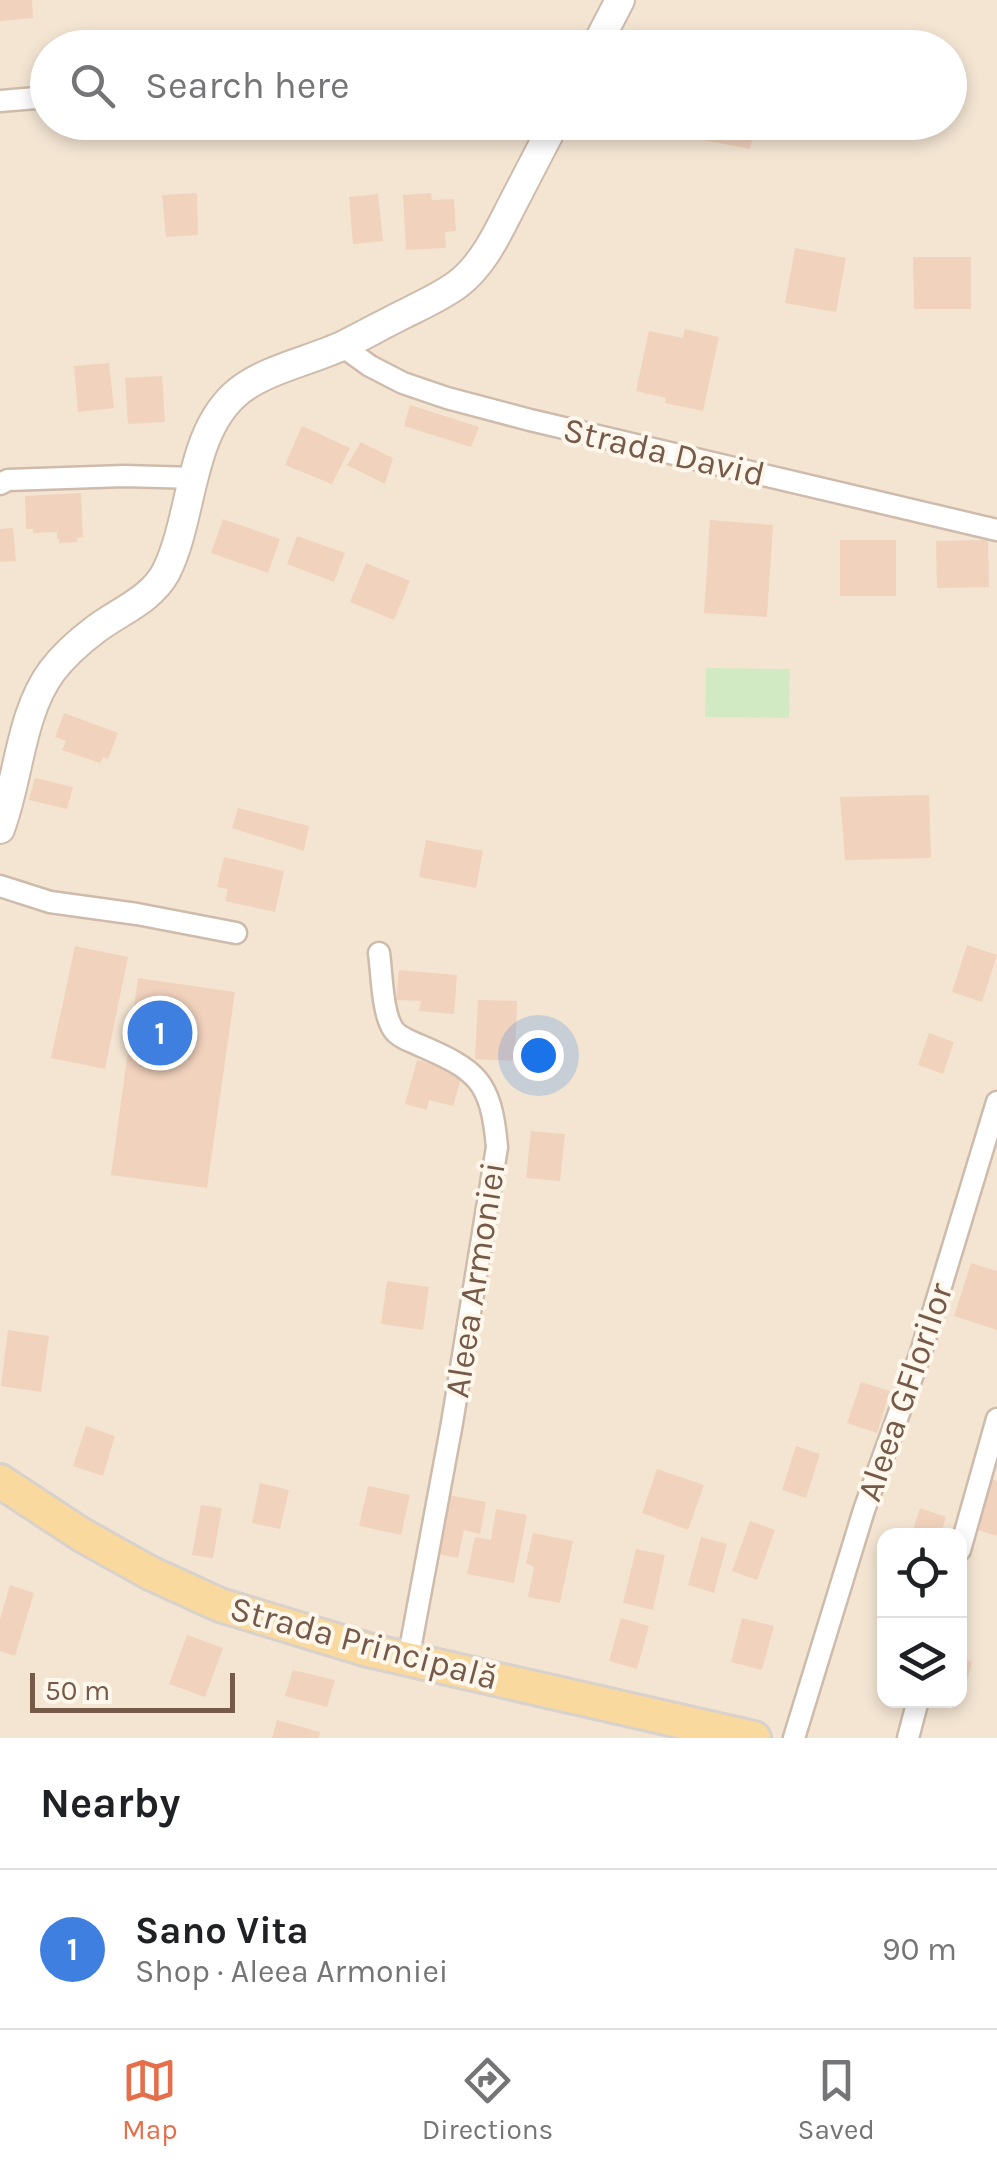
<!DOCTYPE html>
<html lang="en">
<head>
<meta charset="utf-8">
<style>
  :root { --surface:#fff; --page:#f6f6f6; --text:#202124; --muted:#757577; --line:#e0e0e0; --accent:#e56f4b }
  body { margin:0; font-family:Karla,sans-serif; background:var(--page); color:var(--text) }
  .controls { position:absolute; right:30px; bottom:30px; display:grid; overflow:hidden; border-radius:20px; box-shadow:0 5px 15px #0003 }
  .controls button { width:90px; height:90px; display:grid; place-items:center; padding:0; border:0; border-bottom:2px solid var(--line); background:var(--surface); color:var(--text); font:50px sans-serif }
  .scale { position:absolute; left:30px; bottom:25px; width:205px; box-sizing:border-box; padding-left:10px; border:5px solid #755a4a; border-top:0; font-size:28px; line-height:35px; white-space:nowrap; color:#755a4a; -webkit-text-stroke:8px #fff7eb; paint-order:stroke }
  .you { position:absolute; left:538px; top:1055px; width:35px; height:35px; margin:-25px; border:8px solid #fff; border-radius:50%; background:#1a73e8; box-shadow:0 0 0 15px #1a73e833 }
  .badge { display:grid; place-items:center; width:65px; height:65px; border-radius:50%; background:var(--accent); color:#fff; font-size:32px; font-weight:700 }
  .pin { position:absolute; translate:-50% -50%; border:5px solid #fff; box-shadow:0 2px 10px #0006 }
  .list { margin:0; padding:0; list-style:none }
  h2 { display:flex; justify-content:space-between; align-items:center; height:130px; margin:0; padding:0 40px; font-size:42px }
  h2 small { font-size:32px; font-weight:400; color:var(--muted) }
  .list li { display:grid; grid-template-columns:65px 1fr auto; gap:30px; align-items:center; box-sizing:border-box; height:160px; padding:0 40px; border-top:2px solid var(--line) }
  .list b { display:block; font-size:38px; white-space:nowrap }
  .list p { margin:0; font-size:32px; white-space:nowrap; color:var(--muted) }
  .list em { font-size:32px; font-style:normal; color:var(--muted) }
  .icon { flex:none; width:55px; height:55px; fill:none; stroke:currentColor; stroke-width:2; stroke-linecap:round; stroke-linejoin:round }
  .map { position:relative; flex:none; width:997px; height:1738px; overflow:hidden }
  .search { position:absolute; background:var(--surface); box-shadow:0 5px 15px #0003; left:30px; right:30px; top:30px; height:110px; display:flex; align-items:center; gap:25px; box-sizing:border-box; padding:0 35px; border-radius:55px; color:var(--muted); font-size:38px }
  .sheet { height:290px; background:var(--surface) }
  nav { display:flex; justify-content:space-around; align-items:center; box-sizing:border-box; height:140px; border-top:2px solid var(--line); background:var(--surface); font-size:28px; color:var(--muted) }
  nav a { display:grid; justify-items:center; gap:5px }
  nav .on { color:var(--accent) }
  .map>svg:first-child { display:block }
  .residential { fill:#f4e5d3; fill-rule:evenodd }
  .green { fill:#d2eac3 }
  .building { fill:#f1d2bd }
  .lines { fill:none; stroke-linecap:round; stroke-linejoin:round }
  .minor-casing { stroke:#cebbab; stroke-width:25 }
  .tertiary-casing { stroke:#cebbab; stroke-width:32 }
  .primary-casing { stroke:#d8d1cc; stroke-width:38 }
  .minor { stroke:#fff; stroke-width:20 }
  .tertiary { stroke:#fff; stroke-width:28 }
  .primary { stroke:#fad99e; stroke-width:32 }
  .labels { text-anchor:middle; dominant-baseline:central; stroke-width:8; stroke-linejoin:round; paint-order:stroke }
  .street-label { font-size:35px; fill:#755a4a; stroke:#fff7eb }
</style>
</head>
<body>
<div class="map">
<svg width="997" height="1738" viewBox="0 0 997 1738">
  <rect width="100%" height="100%" fill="#fcf3e5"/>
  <!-- residential -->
  <path class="residential" d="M0,0H997V1738H0ZM48,48H950V122H48ZM884,1536H960V1700H884Z"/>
  <!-- green -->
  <path class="green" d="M706,668L790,669L789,718L705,717Z"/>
  <!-- building -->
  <path class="building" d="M0,0H32L33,18L0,21Z
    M696,122H756L750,149L693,138Z
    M197,193L198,235L166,237L162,195Z
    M431,193L432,200L454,199L456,231L445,232L446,248L406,250L403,195Z
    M378,194L383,241L353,244L349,197Z
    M795,248L846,258L836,312L785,303Z
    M913,257H971V309H914Z
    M685,329L719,337L703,411L665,403L666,398L636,391L649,331L683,338Z
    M109,363L114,408L78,412L74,366Z
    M162,376L165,422L128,424L125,378Z
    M410,405L479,427L471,447L404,426Z
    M302,426L350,448L332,484L285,465Z
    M361,442L393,458L385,484L347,465Z
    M81,493L83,537L77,538L78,542L59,543V539H57V532L33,533V529H26L25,496Z
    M223,519L280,539L268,573L211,553Z
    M710,520L773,525L767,617L704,613Z
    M13,528L16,561L0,562V529Z
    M297,536L345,553L334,582L287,564Z
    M840,540H896V596H840Z
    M988,540L989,587L937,588L936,541Z
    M366,563L410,581L394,620L350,602Z
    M64,713L118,733L108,759L103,757L100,763L62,750L66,741L55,737Z
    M35,778L73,787L67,809L29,800Z
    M929,795L931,858L845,860L840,797Z
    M238,808L309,826L304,851L232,828Z
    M426,840L483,851L476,888L419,877Z
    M224,857L284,871L275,912L225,901L228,889L217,887Z
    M967,945L997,955L982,1002L952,992Z
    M75,946L128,957L105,1069L51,1058Z
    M399,970L457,975L454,1014L419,1011L421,1001L396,1000Z
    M138,978L235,992L207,1188L111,1175Z
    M478,1000L517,1001L515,1061L475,1059Z
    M929,1033L954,1042L943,1074L918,1065Z
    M417,1060L463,1072L453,1106L429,1100L427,1110L405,1104Z
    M531,1131L565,1134L560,1181L526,1178Z
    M971,1263L997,1271V1330L954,1316Z
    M387,1281L429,1287L423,1330L381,1324Z
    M8,1330L49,1336L41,1392L1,1386Z
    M861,1382L890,1391L877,1433L847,1423Z
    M86,1426L115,1436L103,1476L73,1466Z
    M796,1446L820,1454L806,1498L782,1490Z
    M657,1469L704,1485L688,1530L642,1513Z
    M991,1479L997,1481V1536L975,1529Z
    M260,1483L289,1490L280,1529L252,1523Z
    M368,1486L410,1495L401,1535L359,1526Z
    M448,1495L486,1502L480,1534L464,1530L458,1558L437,1554Z
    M201,1505L222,1508L213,1558L192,1555Z
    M920,1508L946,1517L940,1536H911Z
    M496,1509L527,1515L514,1583L467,1574L475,1537L491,1540Z
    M750,1521L775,1530L757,1580L732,1571Z
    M533,1533L573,1541L560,1603L528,1597L534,1567L526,1563Z
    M701,1537L727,1544L714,1593L688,1585Z
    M636,1549L665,1555L653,1610L623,1603Z
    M10,1585L34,1593L15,1656L0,1651V1619Z
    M621,1618L649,1626L637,1669L609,1661Z
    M742,1618L774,1626L762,1670L731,1662Z
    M187,1635L223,1648L205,1697L169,1684Z
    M960,1659L972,1662L963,1695L960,1694Z
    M293,1670L335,1680L327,1707L285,1696Z
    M277,1720L320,1732L319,1738H272Z"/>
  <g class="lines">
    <defs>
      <path id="minor" d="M0,101L48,97
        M342,346L370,366L403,383L447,398L530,420L997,530
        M0,484L8,480L124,476L195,478
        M0,886L50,902L137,914L236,933
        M379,953C382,974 382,1012 393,1029C398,1037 410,1041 419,1045C477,1070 491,1080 497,1147L452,1423L408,1660
        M960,1550L997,1419
        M794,1738L864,1510L921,1352L997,1102
        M908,1738L918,1700"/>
      <path id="tertiary" d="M595,48L620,0
        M0,829C19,779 20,714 52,671C64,655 80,641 96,629C120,611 151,600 166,572C194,516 188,432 239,391C269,368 310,361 344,345C364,335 384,324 404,314C422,305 442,296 458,284C484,264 498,232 513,203C527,176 541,149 555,122"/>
      <path id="primary" d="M0,1481L82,1535L150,1573L220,1605L368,1650L754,1738"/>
    </defs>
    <!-- minor casing -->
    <use href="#minor" class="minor-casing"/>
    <!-- tertiary casing -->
    <use href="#tertiary" class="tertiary-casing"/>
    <!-- primary casing -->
    <use href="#primary" class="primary-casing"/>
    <!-- minor -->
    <use href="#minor" class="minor"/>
    <!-- tertiary -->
    <use href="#tertiary" class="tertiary"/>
    <!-- primary -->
    <use href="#primary" class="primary"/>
  </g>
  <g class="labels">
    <!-- street labels -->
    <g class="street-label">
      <text transform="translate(664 452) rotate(13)">Strada David</text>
      <text transform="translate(475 1280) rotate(-81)">Aleea Armoniei</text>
      <text transform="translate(905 1392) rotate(-71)">Aleea GFlorilor</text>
      <text transform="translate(364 1643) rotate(15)">Strada Principală</text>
    </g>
  </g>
</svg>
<div class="controls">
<button><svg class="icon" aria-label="locate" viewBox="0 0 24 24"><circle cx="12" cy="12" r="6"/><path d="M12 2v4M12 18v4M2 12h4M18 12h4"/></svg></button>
<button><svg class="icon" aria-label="layers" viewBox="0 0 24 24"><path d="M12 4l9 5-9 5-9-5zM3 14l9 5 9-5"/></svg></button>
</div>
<div class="scale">50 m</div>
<div class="you"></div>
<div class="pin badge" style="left:160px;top:1033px;background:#3f7fe0">1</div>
<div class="search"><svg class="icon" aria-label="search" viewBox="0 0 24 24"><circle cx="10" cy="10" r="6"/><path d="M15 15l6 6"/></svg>Search here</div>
</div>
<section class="sheet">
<h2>Nearby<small></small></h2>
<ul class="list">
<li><span class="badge" style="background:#3f7fe0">1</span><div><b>Sano Vita</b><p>Shop · Aleea Armoniei</p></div><em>90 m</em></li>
</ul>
</section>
<nav>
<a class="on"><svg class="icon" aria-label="map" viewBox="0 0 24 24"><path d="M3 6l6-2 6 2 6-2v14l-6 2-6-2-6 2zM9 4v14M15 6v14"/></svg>Map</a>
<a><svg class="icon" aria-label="directions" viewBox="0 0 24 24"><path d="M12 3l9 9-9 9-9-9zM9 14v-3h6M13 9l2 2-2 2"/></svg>Directions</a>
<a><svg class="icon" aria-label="saved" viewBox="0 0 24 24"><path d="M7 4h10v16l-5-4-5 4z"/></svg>Saved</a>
</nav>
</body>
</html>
